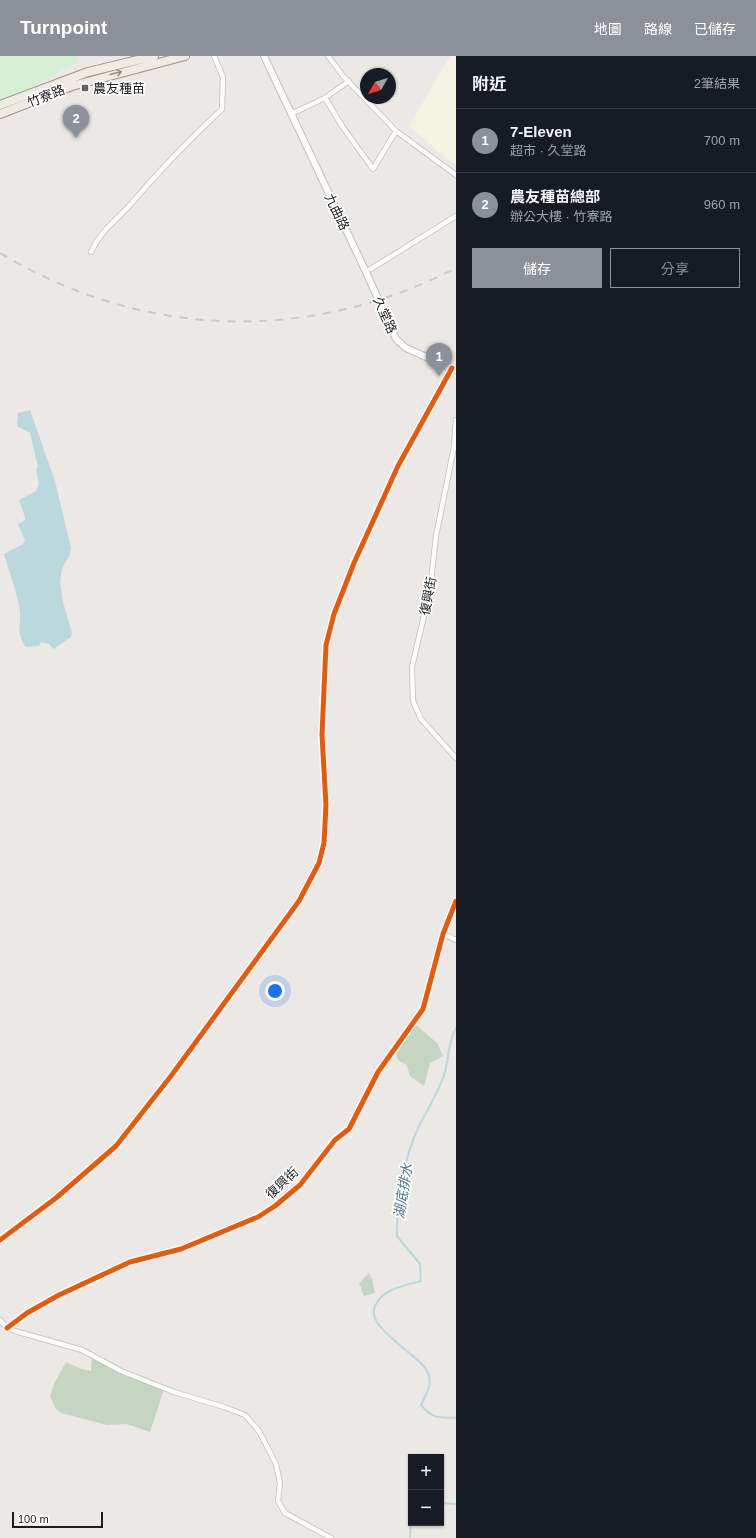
<!DOCTYPE html>
<html lang="zh-TW">
<head>
<meta charset="utf-8">
<style>
  :root { --surface:#171b24; --page:#20242c; --text:#f1f3f6; --muted:#9ea1a6; --line:#363941; --accent:#8c9099 }
  body { margin:0; font-family:Helvetica,"Noto Sans TC",sans-serif; background:var(--page); color:var(--text) }
  .controls { position:absolute; right:12px; bottom:12px; display:grid; overflow:hidden; border-radius:0px; box-shadow:0 1px 3px #0004 }
  .controls button { width:36px; height:36px; display:grid; place-items:center; padding:0; border:0; border-bottom:1px solid var(--line); background:var(--surface); color:var(--text); font:20px sans-serif }
  .compass { position:absolute; left:360px; top:12px; width:36px; height:36px; border-radius:50%; background:var(--surface); box-shadow:0 1px 3px #0004; rotate:231deg }
  .scale { position:absolute; left:12px; bottom:10px; width:91px; box-sizing:border-box; padding-left:4px; border:2px solid #1d1d1d; border-top:0; font-size:11px; line-height:14px; white-space:nowrap; color:#1d1d1d; -webkit-text-stroke:3px #fff; paint-order:stroke }
  .you { position:absolute; left:275px; top:935px; width:14px; height:14px; margin:-10px; border:3px solid #fff; border-radius:50%; background:#1a73e8; box-shadow:0 0 0 6px #1a73e833 }
  .badge { display:grid; place-items:center; width:26px; height:26px; border-radius:50%; background:var(--accent); color:#fff; font-size:13px; font-weight:700 }
  .pin { position:absolute; translate:-50% -33px; filter:drop-shadow(0 1px 2px #0008) }
  .pin::after { content:''; position:absolute; top:21px; width:14px; height:12px; background:inherit; clip-path:polygon(0 0,100% 0,50% 100%) }
  .list { margin:0; padding:0; list-style:none }
  h2 { display:flex; justify-content:space-between; align-items:center; height:52px; margin:0; padding:0 16px; font-size:17px }
  h2 small { font-size:13px; font-weight:400; color:var(--muted) }
  .list li { display:grid; grid-template-columns:26px 1fr auto; gap:12px; align-items:center; box-sizing:border-box; height:64px; padding:0 16px; border-top:1px solid var(--line) }
  .list b { display:block; font-size:15px; white-space:nowrap }
  .list p { margin:0; font-size:13px; white-space:nowrap; color:var(--muted) }
  .list em { font-size:13px; font-style:normal; color:var(--muted) }
  .actions { display:flex; gap:8px; padding:12px 16px }
  .actions a { flex:1; padding:9px 0; border:1px solid var(--accent); border-radius:0px; text-align:center; font-size:14px; color:var(--accent) }
  .actions .main { background:var(--accent); color:#fff }
  .map { position:relative; flex:none; width:456px; height:1482px; overflow:hidden }
  header { display:flex; align-items:center; gap:24px; box-sizing:border-box; height:56px; padding:0 20px; background:var(--accent); color:#fff }
  header strong { font-size:19px }
  nav { display:flex; gap:22px; margin-inline-start:auto; font-size:14px }
  main { display:flex }
  aside { flex:1; background:var(--surface) }
  .map>svg:first-child { display:block }
  .education { fill:#f4f2e1 }
  .cemetery { fill:#c5d4c3 }
  .park { fill:#d5efd2 }
  .water { fill:#bbd8dc }
  .lines { fill:none; stroke-linecap:round; stroke-linejoin:round }
  .stream { stroke:#bbd8dc; stroke-width:2 }
  .minor-casing { stroke:#c1bfbe; stroke-width:6 }
  .tertiary-casing { stroke:#c1bfbe; stroke-width:8 }
  .primary-casing { stroke:#9f9384; stroke-width:10 }
  .minor { stroke:#fcfcfb; stroke-width:4.5 }
  .tertiary { stroke:#fcfcfb; stroke-width:6 }
  .primary { stroke:#efeae4; stroke-width:8 }
  .rail { stroke:#cac9c9; stroke-width:2; stroke-dasharray:8 8; stroke-linecap:butt }
  .tertiary-bridge-casing { stroke:#c1bfbe; stroke-width:8; stroke-linecap:butt }
  .tertiary-bridge { stroke:#fcfcfb; stroke-width:6 }
  .cycleway-casing { stroke:#fff; stroke-width:8 }
  .cycleway { stroke:#e8590c; stroke-width:5 }
  .oneway { stroke:#908e8a }
  .poi-dot { fill:#656463; stroke:#fff; stroke-width:1.5 }
  .labels { text-anchor:middle; dominant-baseline:central; stroke-width:3.5; stroke-linejoin:round; paint-order:stroke }
  .poi-label { font-size:13px; fill:#1d1d1d; stroke:#fff; text-anchor:start }
  .street-label { font-size:13px; fill:#1d1d1d; stroke:#fff }
  .water-label { font-size:14px; font-style:italic; fill:#4b7796; stroke:#fff }
</style>
</head>
<body>
<header>
<strong>Turnpoint</strong>
<nav><a>地圖</a><a>路線</a><a>已儲存</a></nav>
</header>
<main>
<div class="map">
<svg width="456" height="1482" viewBox="0 0 456 1482">
  <rect width="100%" height="100%" fill="#ebe8e5"/>
  <!-- education -->
  <path class="education" d="M450,0H456V109L437,95L409,70Z"/>
  <!-- cemetery -->
  <path class="cemetery" d="M415,968L437,987L443,1000L430,1007L424,1030L410,1020L407,1009L398,1004L395,996Z
    M369,1217L372,1223L375,1237L364,1240L359,1227Z
    M92,1298L164,1333C159,1347 155,1362 150,1376L127,1368L107,1369L61,1357L56,1353L50,1340L55,1326L66,1306L81,1313L91,1315Z"/>
  <!-- park -->
  <path class="park" d="M0,0H77L78,5L0,50Z"/>
  <!-- water -->
  <path class="water" d="M30,354L55,425L71,492L70,498L62,513L60,525L63,546L72,577L71,581L54,593L49,588L41,586L39,590L26,591C16,579 21,569 20,556C18,538 9,516 4,498L23,488L25,484L18,468L25,464V461L19,444L36,435L39,428L36,413L38,411L30,377L17,370L18,357Z"/>
  <g class="lines">
    <!-- stream -->
    <path class="stream" d="M456,972C448,985 449,1001 445,1016C439,1036 428,1052 419,1070C404,1101 396,1146 397,1180L420,1208L421,1225C403,1230 384,1232 375,1250C365,1273 420,1298 428,1317C433,1328 426,1338 421,1349C434,1364 437,1361 456,1362
      M441,1447L456,1448
      M410,1482L411,1457"/>
    <defs>
      <path id="minor" d="M328,0L343,20L396,75L456,119
        M325,42L342,70L373,113L396,75
        M291,58L325,42L349,25
        M91,196C101,174 115,166 130,149C159,115 189,84 222,53L223,21L214,0
        M366,216L456,160
        M456,364L454,391L436,480L430,534L412,611L413,645L421,663L456,702
        M443,878L456,884
        M0,1184L56,1142L116,1090L171,1020L299,845L319,807L324,787L326,749L322,679L326,589L334,558L354,507L398,410L452,312
        M0,1264L7,1272L15,1275L82,1294L121,1315L174,1336L224,1351L245,1359L259,1375L276,1408L280,1427L278,1445L285,1457L331,1482
        M7,1272L27,1257L59,1239L130,1206L181,1193L258,1161L275,1150L300,1129L335,1084L349,1073L378,1016L423,953L443,878L456,845"/>
      <path id="tertiary" d="M264,0L366,216
        M424,300L456,314"/>
      <path id="primary" d="M0,49L88,16L154,0
        M0,58L72,30L185,0"/>
    </defs>
    <!-- minor casing -->
    <use href="#minor" class="minor-casing"/>
    <!-- tertiary casing -->
    <use href="#tertiary" class="tertiary-casing"/>
    <!-- primary casing -->
    <use href="#primary" class="primary-casing"/>
    <!-- minor -->
    <use href="#minor" class="minor"/>
    <!-- tertiary -->
    <use href="#tertiary" class="tertiary"/>
    <!-- primary -->
    <use href="#primary" class="primary"/>
    <!-- rail -->
    <path class="rail" d="M0,197C143,283 308,288 456,212"/>
    <defs>
      <path id="tertiary-bridge" d="M366,216L396,283L406,292L424,300"/>
    </defs>
    <!-- tertiary-bridge casing -->
    <use href="#tertiary-bridge" class="tertiary-bridge-casing"/>
    <!-- tertiary-bridge -->
    <use href="#tertiary-bridge" class="tertiary-bridge"/>
    <defs>
      <path id="cycleway" d="M0,1184L56,1142L116,1090L171,1020L299,845L319,807L324,787L326,749L322,679L326,589L334,558L354,507L398,410L452,312
        M7,1272L27,1257L59,1239L130,1206L181,1193L258,1161L275,1150L300,1129L335,1084L349,1073L378,1016L423,953L443,878L456,845"/>
    </defs>
    <!-- cycleway casing -->
    <use href="#cycleway" class="cycleway-casing"/>
    <!-- cycleway -->
    <use href="#cycleway" class="cycleway"/>
  </g>
  <!-- one-way arrows -->
  <defs><path id="oneway-shaft" d="M-6 0H5M1.5-3L5.5 0L1.5 3" fill="none" stroke-width="1.6" stroke-linecap="round" stroke-linejoin="round"/></defs>
  <use class="oneway" href="#oneway-shaft" transform="translate(116 17) rotate(-14)"/>
  <!-- markers -->
  <rect class="poi-dot" x="81" y="28" width="8" height="8" rx="2"/>
  <g class="labels">
    <!-- poi labels -->
    <g class="poi-label">
      <text x="93" y="32">農友種苗</text>
    </g>
    <!-- street labels -->
    <g class="street-label">
      <text transform="translate(46 40) rotate(-21)">竹寮路</text>
      <text transform="translate(337 156) rotate(64)">九曲路</text>
      <text transform="translate(385 259) rotate(66)">久堂路</text>
      <text transform="translate(428 540) rotate(-79)">復興街</text>
      <text transform="translate(282 1127) rotate(-43)">復興街</text>
    </g>
    <!-- water labels -->
    <g class="water-label">
      <text transform="translate(403 1135) rotate(-81)">湖底排水</text>
    </g>
  </g>
</svg>
<div class="controls">
<button>+</button>
<button>−</button>
</div>
<svg class="compass" viewBox="-18 -18 36 36"><path d="M0-13l5 13h-10z" fill="#e53935"/><path d="M0 13l5-13h-10z" fill="#9ea1a6"/></svg>
<div class="scale">100 m</div>
<div class="you"></div>
<div class="pin badge" style="left:439px;top:320px">1</div>
<div class="pin badge" style="left:76px;top:82px">2</div>
</div>
<aside>
<h2>附近<small>2筆結果</small></h2>
<ul class="list">
<li><span class="badge">1</span><div><b>7-Eleven</b><p>超市 · 久堂路</p></div><em>700 m</em></li>
<li><span class="badge">2</span><div><b>農友種苗總部</b><p>辦公大樓 · 竹寮路</p></div><em>960 m</em></li>
</ul>
<div class="actions"><a class="main">儲存</a><a>分享</a></div>
</aside>
</main>
</body>
</html>
